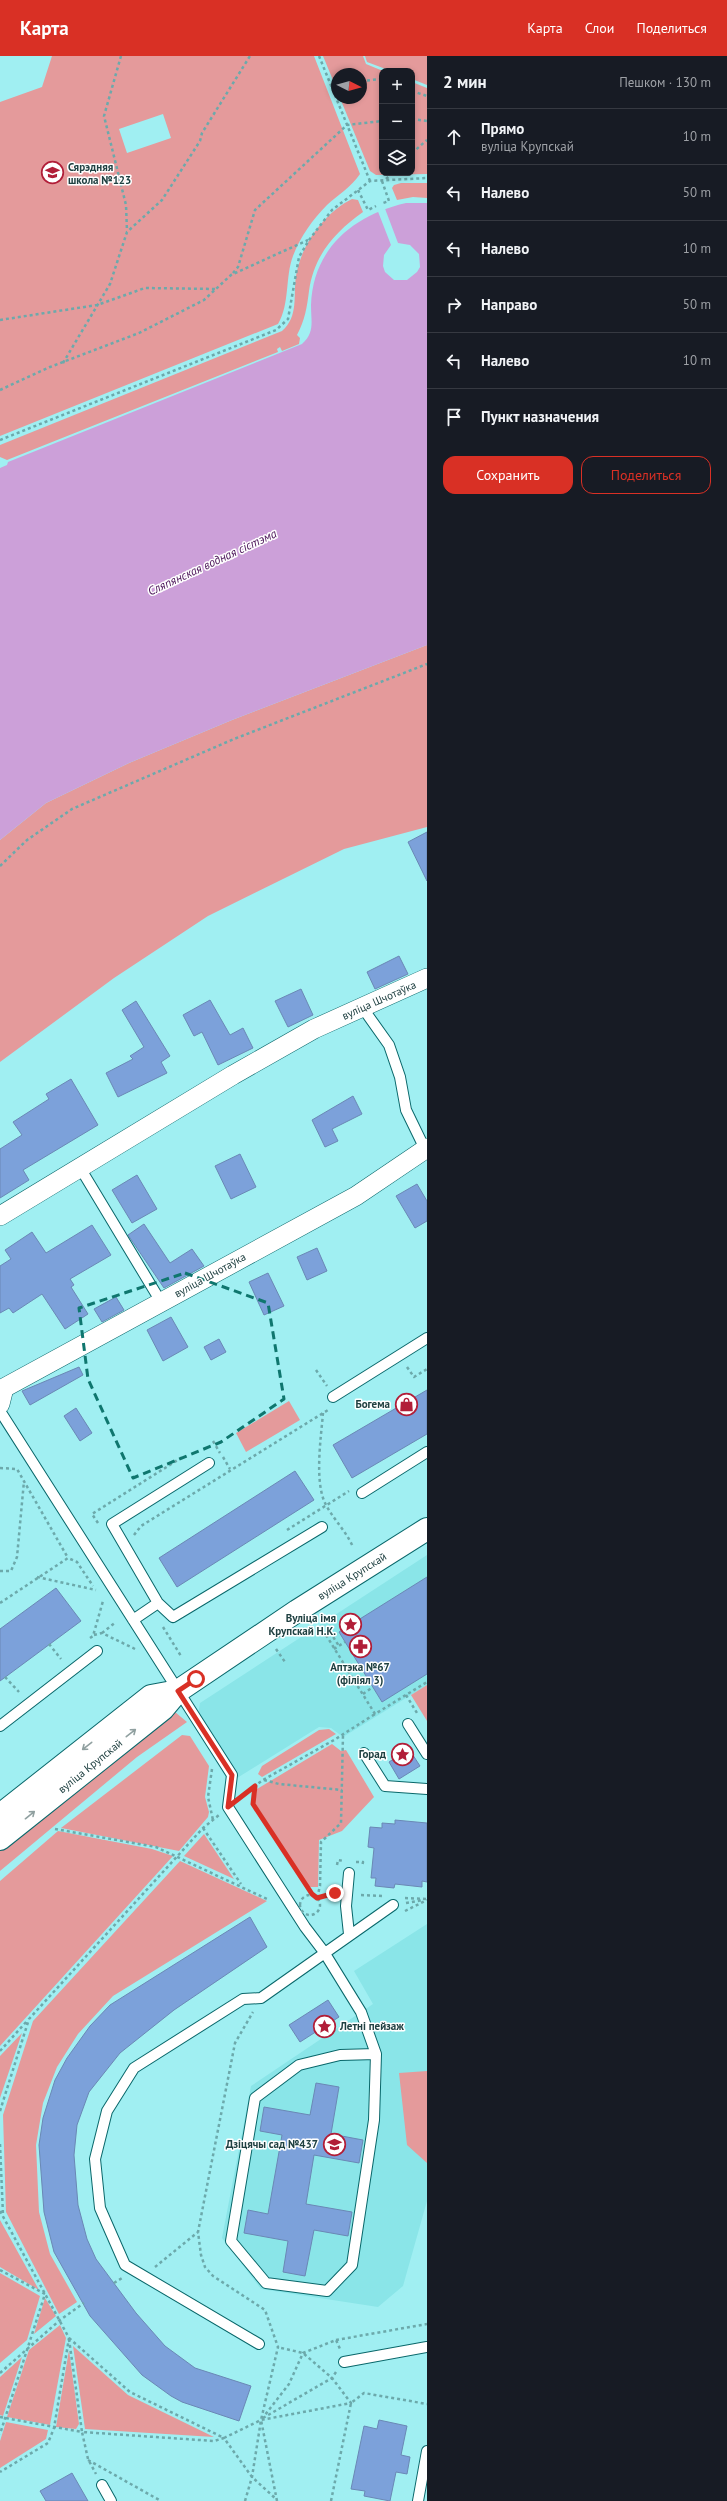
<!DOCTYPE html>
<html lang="ru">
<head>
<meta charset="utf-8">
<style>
  :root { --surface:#171b24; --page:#242831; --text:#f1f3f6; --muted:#9ea1a6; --line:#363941; --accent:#d93025 }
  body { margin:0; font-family:"PT Sans",sans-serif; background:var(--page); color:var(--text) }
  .controls { position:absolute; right:12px; top:12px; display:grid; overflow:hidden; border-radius:8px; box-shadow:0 2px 6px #0003 }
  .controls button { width:36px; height:36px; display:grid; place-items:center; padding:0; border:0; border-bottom:1px solid var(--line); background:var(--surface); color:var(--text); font:20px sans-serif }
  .compass { position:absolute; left:331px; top:12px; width:36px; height:36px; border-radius:50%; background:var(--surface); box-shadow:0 2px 6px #0003; rotate:96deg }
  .stop { position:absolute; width:12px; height:12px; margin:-9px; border:3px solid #d93025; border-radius:50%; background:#fff }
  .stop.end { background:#d93025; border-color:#fff; box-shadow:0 1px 4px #0008 }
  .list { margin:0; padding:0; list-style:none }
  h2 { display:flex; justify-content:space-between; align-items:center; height:52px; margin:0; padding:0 16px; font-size:17px }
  h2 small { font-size:13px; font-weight:400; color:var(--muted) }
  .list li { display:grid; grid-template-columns:26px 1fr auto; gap:12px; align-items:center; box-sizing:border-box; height:56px; padding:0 16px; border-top:1px solid var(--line) }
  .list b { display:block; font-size:15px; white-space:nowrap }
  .list p { margin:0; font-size:13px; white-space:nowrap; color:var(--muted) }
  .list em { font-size:13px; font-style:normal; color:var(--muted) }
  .actions { display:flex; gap:8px; padding:12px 16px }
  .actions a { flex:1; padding:9px 0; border:1px solid var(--accent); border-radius:12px; text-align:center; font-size:14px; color:var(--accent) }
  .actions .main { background:var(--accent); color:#fff }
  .icon { flex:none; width:22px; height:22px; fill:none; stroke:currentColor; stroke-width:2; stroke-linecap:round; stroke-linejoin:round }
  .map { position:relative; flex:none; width:427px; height:2445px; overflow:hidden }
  header { display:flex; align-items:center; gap:24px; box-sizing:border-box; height:56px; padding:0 20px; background:var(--accent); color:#fff }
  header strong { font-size:19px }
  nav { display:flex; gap:22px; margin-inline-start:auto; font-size:14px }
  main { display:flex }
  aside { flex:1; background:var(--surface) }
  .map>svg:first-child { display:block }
  .built { fill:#8ae5e8 }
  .green { fill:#e49a9b; fill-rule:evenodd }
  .water { fill:#cca0d9 }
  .pier { fill:#a0eff2 }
  .building { fill:#7ca1da; stroke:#6a88b5 }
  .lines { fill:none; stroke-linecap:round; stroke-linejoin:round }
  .lane-casing { stroke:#09676a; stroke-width:12 }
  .street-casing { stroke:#09676a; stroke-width:20 }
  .secondary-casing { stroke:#09676a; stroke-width:24 }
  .path { stroke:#6ca9ab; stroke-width:2.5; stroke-dasharray:3 3; stroke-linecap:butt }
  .lane { stroke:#fff; stroke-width:10 }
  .street { stroke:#fff; stroke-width:19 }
  .secondary { stroke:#fff; stroke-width:22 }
  .oneway { stroke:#90a0a0 }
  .route { stroke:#d93025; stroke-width:5 }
  .marked { fill:none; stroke:#0f766e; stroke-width:3; stroke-dasharray:8 5; stroke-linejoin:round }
  .labels { text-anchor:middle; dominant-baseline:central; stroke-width:3; stroke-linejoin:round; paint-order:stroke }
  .poi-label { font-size:11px; font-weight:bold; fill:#204142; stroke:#fff; text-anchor:end }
  .street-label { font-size:11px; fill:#204142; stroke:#fff }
  .water-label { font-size:12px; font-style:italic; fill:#491257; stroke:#fff }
</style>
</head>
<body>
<header>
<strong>Карта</strong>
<nav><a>Карта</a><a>Слои</a><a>Поделиться</a></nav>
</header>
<main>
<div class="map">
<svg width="427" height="2445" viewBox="0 0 427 2445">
  <rect width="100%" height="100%" fill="#a0eff2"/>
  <!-- built -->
  <path class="built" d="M427,1499V1629L343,1681L331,1672L319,1671L229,1727L196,1671L200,1647Z
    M427,1868V2145L403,2230L378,2251L261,2233L222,2182L251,2030L373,1948L354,1915Z"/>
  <!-- green -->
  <path class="green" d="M52,0H314L360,118C351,131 338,139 327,149C313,163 300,181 293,200C285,221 290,248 278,268L0,380V46L42,31ZM163,58L171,82L127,97L119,73Z
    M323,0H363L366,8L383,15L382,117H412V26L427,32V118L376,119L370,115L340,42H361V18H337V34Z
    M365,0H427V29L412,23V15H391L367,6Z
    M401,127H427V142L413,141L397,144L392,132L394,129Z
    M352,143L358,144L363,156C335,176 314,199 309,235C307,251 305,264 297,279L300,282L299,288L282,295L280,291L277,293L278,296L7,404L0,401V389L282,275C299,260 293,240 296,220C301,189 324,157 352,143Z
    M427,589V771L344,793L208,860L114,922L0,1006V784L46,747L129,707L232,664Z
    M289,1345L300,1364L246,1396L236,1377Z
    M427,1629V1665L411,1639Z
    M175,1656L187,1666L137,1701L0,1815V1793Z
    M329,1673L336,1678L262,1721L258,1718L262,1710L319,1674Z
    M182,1679L190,1680L209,1710L205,1741L209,1756L208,1761L179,1795L61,1772Z
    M332,1688L341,1695L346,1694L374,1741L342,1775L319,1784L318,1831H309L255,1747L257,1733Z
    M58,1775L152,1793L173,1800L0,1990V1825Z
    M204,1778L234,1823L184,1800Z
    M180,1805L267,1845L113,1940L78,1978L57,2011L43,2047L36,2089L39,2156L50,2198L77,2246L59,2258L6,2156L3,2059L33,1965Z
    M22,1977L0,2042V2000Z
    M427,2015V2107L407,2089L399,2017Z
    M0,2163V2164L39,2234L0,2211Z
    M0,2217L40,2240L27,2284L0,2307Z
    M45,2242L56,2260L34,2278Z
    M60,2269L66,2282L50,2369L7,2361L29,2294Z
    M73,2290L128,2339L214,2381L85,2373Z
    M69,2294L79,2368L76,2373L56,2371Z
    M22,2301L3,2360L0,2359V2321Z
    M6,2366L48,2374L46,2383L0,2412V2385Z"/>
  <!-- water -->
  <path class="water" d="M406,147H427V589L232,664L129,707L46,747L0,784V412L7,409L8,406L302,288C315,276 311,266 311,249C313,192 354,159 406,147Z"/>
  <!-- pier -->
  <path class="pier" d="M384,150L398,187L410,189L419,198L420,211L417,216L407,224H394L385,216L383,210L384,199L391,189L377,153Z"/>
  <!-- building -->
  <path class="building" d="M427,776V825L408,786Z
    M399,900L408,918L375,933L367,916Z
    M301,933L313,959L288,971L275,945Z
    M210,944L230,979L243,972L253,992L218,1009L202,976L194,980L183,959Z
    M136,945L170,1000L161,1006L167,1017L118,1041L106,1017L133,1003L130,1000L144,991L122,954Z
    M71,1023L98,1069L23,1114L29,1124L0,1142V1093L22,1079L13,1066L49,1043L46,1038Z
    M353,1040L362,1058L332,1073L338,1085L325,1091L312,1064Z
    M240,1098L256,1131L231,1143L215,1110Z
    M137,1119L157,1153L132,1167L112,1134Z
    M417,1128L427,1145V1165L415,1172L396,1140Z
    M144,1168L170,1207L192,1193L204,1210L164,1232L128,1179Z
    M92,1169L111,1199L70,1223L74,1229L71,1231L88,1258L65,1273L42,1238L13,1257L9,1252L0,1257V1210L11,1203L5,1194L32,1176L46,1197Z
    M317,1192L327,1215L307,1224L297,1201Z
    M268,1217L284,1250L264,1259L249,1226Z
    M116,1241L124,1254L102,1266L94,1253Z
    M171,1261L188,1291L163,1305L147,1274Z
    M219,1283L226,1296L211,1304L204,1291Z
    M79,1311L83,1319L30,1349L22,1335Z
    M427,1334V1378L352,1422L333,1389Z
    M76,1352L92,1377L80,1385L64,1360Z
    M295,1415L314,1444L177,1531L159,1502Z
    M427,1521V1618L382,1646L339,1576Z
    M56,1532L81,1565L0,1625V1573Z
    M409,1693L420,1710L399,1723L389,1706Z
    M395,1764L427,1767V1826L422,1825V1831L395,1828L394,1832L375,1830L376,1822H371L374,1792L368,1791L370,1771L382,1772V1767L395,1768Z
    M250,1861L267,1891L174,1954L120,1997L89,2036L77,2069L74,2099L78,2149L87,2183L96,2203L136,2257L165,2290L195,2312L251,2330L239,2365L182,2346L171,2340L142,2319L90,2260L54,2196L44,2156L39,2089L43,2062L55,2024L67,2002L90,1970L110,1949Z
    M328,1944L339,1961L300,1986L289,1969Z
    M316,2027L339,2031L331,2078L363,2084L359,2107L314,2099L306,2148L352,2156L348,2180L314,2174L305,2220L283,2216L288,2185L244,2177L248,2154L268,2158L282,2079L260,2075L264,2051L310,2059Z
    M379,2364L407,2370L401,2399L410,2401L407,2418L396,2416L390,2445L364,2440L365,2435L351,2433L364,2370L377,2373Z
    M72,2417L88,2445H46L40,2435Z"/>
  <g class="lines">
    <defs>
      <path id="lane" d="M362,951L389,989L400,1021L406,1054L425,1093
        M79,1110L161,1246
        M333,1341L427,1282
        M0,1355L232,1719L228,1751L305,1871L324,1896L361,1956L376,1998L374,2064L352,2209L327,2235L266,2227L231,2185L255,2042L299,2009L340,1999L376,1998
        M362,1437L427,1396
        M158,1547L112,1468L209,1407
        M133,1564L158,1547L173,1561L322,1471
        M408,1668L427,1698
        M0,1670L97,1595
        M364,1697L385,1730L427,1733
        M349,1817L346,1850L349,1878
        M259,2288L125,2209L100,2152L95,2103L107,2055L134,2012L243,1943L261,1942L393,1849
        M344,2306L427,2291
        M102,2429L111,2445
        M418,2445L427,2395"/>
      <path id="street" d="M0,1160L233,1019L314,973L427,922
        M0,1348L4,1332L356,1140L427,1092"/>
      <path id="secondary" d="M0,1759L151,1640L178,1635
        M0,1783L163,1653L178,1635L297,1555L427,1473"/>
    </defs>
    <!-- lane casing -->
    <use href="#lane" class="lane-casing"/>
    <!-- street casing -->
    <use href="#street" class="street-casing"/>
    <!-- secondary casing -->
    <use href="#secondary" class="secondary-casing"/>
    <!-- path -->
    <path class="path" d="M121,0L104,60L126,149L127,175
      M319,0L370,125
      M361,25L382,23
      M331,29L337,28
      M412,35L427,40
      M412,63L427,65
      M412,97L427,84
      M386,123L393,117
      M382,125L389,145L383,147
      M358,134L368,154L376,150
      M233,217L238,211L255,154L347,69L382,65
      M0,264L97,249L145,232L215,233
      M63,307L110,228L127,176L162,144L200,85L202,77L250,0
      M0,334L50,311L139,277L204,244L231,219L308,184
      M0,384L276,274L288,263L299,201L309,184L332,154L370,125L427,122
      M0,810L27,784L72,753L234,683L427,608
      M407,1311L414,1321L427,1313
      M316,1314L327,1330
      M323,1357C321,1382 314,1427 326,1449C334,1464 346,1475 353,1491
      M213,1385L220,1397
      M223,1401L230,1413
      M0,1412L17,1413L68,1502
      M98,1467L92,1458L184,1400
      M287,1474L349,1435
      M134,1479L141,1470L328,1354
      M0,1515H11L17,1501L24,1425
      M37,1521L96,1534
      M0,1547L68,1502L77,1506L93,1530
      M163,1571L181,1600
      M330,1576L339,1590
      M102,1577L116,1566
      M94,1579L102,1577L135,1593
      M326,1579L375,1658L427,1626
      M90,1582L93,1580L103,1545
      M49,1588L61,1603
      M276,1593L285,1606
      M334,1593L345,1586
      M5,1621L19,1636
      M363,1638L373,1631
      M406,1639L417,1657
      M212,1713L208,1741L213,1764
      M264,1724L279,1728L342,1734
      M255,1730L253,1748L312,1838
      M244,1738L263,1724L334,1684L375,1658
      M203,1772L241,1828
      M55,1773L156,1791L269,1844
      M356,1806H363L362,1811
      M337,1809L338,1804L344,1805
      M334,1837L317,1842L320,1830L321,1786L341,1767L343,1679
      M300 1849a10 10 0 1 1 20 0a10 10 0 1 1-20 0Z
      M361,1839L382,1840
      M405,1842L427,1843
      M406,1847L423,1844
      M405,1855L427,1844
      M0,1995L27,1965
      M0,2055L29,1963L203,1772L219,1759
      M0,2088L3,2159
      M0,2155L69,2282L54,2372L48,2387L0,2416
      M155,2211L198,2176
      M0,2214L45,2238L0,2378
      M114,2227L122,2222
      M69,2282L130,2336L224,2382L261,2364L351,2347L332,2322L303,2297L277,2291
      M69,2283L82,2376L214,2385L224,2382L252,2421L276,2443
      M336,2284L427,2268
      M0,2317L60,2264L84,2247
      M0,2361L82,2376L88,2403L96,2418
      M263,2362L332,2322L336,2316
      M88,2404L161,2445
      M245,2445L252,2421L261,2364L278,2291L265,2254L213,2220L205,2211L201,2199L198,2176L235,1987L253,1956
      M277,2445L261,2364L289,2328L303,2297L336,2284L340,2293
      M331,2445L351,2347L364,2337L427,2348"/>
    <!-- lane -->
    <use href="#lane" class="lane"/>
    <!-- street -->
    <use href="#street" class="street"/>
    <!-- secondary -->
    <use href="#secondary" class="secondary"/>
  </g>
  <!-- one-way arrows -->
  <defs><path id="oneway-shaft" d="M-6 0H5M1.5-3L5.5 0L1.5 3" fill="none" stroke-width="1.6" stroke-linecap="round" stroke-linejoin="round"/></defs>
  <g class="oneway">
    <use href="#oneway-shaft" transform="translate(131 1677) rotate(-38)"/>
    <use href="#oneway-shaft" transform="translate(87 1690) rotate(142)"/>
    <use href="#oneway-shaft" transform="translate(30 1759) rotate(-39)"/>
  </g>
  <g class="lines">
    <!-- route -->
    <path class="route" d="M196,1623L178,1635L232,1719L228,1751L255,1730L253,1748L312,1838L317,1842L335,1837"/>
  </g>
  <!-- marked area -->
  <path class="marked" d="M185,1217L268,1247L284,1343L221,1386L133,1422L88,1323L79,1252Z"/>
  <!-- icons -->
  <defs>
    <symbol id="school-ring" viewBox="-11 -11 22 22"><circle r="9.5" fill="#fff" stroke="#b11e38" stroke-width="1.5"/><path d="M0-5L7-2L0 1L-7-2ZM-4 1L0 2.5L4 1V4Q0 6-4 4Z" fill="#b11e38"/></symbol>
    <symbol id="shop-ring" viewBox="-11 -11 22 22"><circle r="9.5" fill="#fff" stroke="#b11e38" stroke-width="1.5"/><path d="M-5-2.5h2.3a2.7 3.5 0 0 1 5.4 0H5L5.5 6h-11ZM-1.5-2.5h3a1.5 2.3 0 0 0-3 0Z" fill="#b11e38"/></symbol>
    <symbol id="sight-ring" viewBox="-11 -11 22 22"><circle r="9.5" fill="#fff" stroke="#b11e38" stroke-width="1.5"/><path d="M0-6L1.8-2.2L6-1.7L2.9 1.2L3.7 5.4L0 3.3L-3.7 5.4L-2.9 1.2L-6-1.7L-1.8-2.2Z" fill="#b11e38"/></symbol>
    <symbol id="pharmacy-ring" viewBox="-11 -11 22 22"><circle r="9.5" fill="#fff" stroke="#b11e38" stroke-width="1.5"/><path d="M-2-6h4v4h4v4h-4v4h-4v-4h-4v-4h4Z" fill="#b11e38"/></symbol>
  </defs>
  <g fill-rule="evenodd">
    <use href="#school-ring" x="40" y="104" width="25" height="25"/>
    <use href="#shop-ring" x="394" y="1336" width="25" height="25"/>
    <use href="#sight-ring" x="338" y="1556" width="25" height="25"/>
    <use href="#pharmacy-ring" x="348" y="1578" width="25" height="25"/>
    <use href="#sight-ring" x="390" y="1686" width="25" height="25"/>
    <use href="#sight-ring" x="312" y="1958" width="25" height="25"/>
    <use href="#school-ring" x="322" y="2076" width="25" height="25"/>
  </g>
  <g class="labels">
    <!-- poi labels -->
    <g class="poi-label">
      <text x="68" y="111" text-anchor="start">Сярэдняя<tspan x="68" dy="13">школа №123</tspan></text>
      <text x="390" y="1348">Богема</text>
      <text x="336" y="1562">Вуліца імя<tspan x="336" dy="13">Крупскай Н.К.</tspan></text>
      <text x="360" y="1611" text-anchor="middle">Аптэка №67<tspan x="360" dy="13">(філіял 3)</tspan></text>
      <text x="386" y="1698">Горад</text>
      <text x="340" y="1970" text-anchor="start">Летні пейзаж</text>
      <text x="318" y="2088">Дзіцячы сад №437</text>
    </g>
    <!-- street labels -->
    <g class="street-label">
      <text transform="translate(379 944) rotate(-24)">вуліца Шчотаўка</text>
      <text transform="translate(210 1219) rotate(-29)">вуліца Шчотаўка</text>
      <text transform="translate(352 1520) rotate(-32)">вуліца Крупскай</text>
      <text transform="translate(90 1710) rotate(-39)">вуліца Крупскай</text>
    </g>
    <!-- water labels -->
    <g class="water-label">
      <text transform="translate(212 506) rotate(-25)">Сляпянская водная сістэма</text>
    </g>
  </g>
</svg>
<div class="controls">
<button>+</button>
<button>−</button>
<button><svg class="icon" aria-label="layers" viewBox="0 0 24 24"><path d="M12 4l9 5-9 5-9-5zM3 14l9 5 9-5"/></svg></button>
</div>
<svg class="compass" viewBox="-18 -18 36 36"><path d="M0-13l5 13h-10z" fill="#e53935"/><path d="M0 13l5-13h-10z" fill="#9ea1a6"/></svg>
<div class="stop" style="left:196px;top:1623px"></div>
<div class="stop end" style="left:335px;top:1837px"></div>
</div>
<aside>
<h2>2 мин<small>Пешком · 130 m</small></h2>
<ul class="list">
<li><svg class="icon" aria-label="ahead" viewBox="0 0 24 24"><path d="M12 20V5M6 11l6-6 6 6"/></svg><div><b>Прямо</b><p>вуліца Крупскай</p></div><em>10 m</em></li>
<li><svg class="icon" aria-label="left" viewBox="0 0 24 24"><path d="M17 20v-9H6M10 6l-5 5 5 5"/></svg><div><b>Налево</b></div><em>50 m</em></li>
<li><svg class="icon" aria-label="left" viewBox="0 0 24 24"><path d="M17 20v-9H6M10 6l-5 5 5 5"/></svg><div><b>Налево</b></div><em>10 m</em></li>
<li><svg class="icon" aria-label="right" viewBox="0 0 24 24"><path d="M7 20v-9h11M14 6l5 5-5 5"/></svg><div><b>Направо</b></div><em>50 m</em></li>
<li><svg class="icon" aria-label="left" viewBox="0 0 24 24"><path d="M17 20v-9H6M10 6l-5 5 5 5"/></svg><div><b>Налево</b></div><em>10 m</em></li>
<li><svg class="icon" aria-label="arrive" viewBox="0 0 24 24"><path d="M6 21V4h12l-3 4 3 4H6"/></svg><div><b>Пункт назначения</b></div></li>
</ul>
<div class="actions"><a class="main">Сохранить</a><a>Поделиться</a></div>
</aside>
</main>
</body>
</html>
